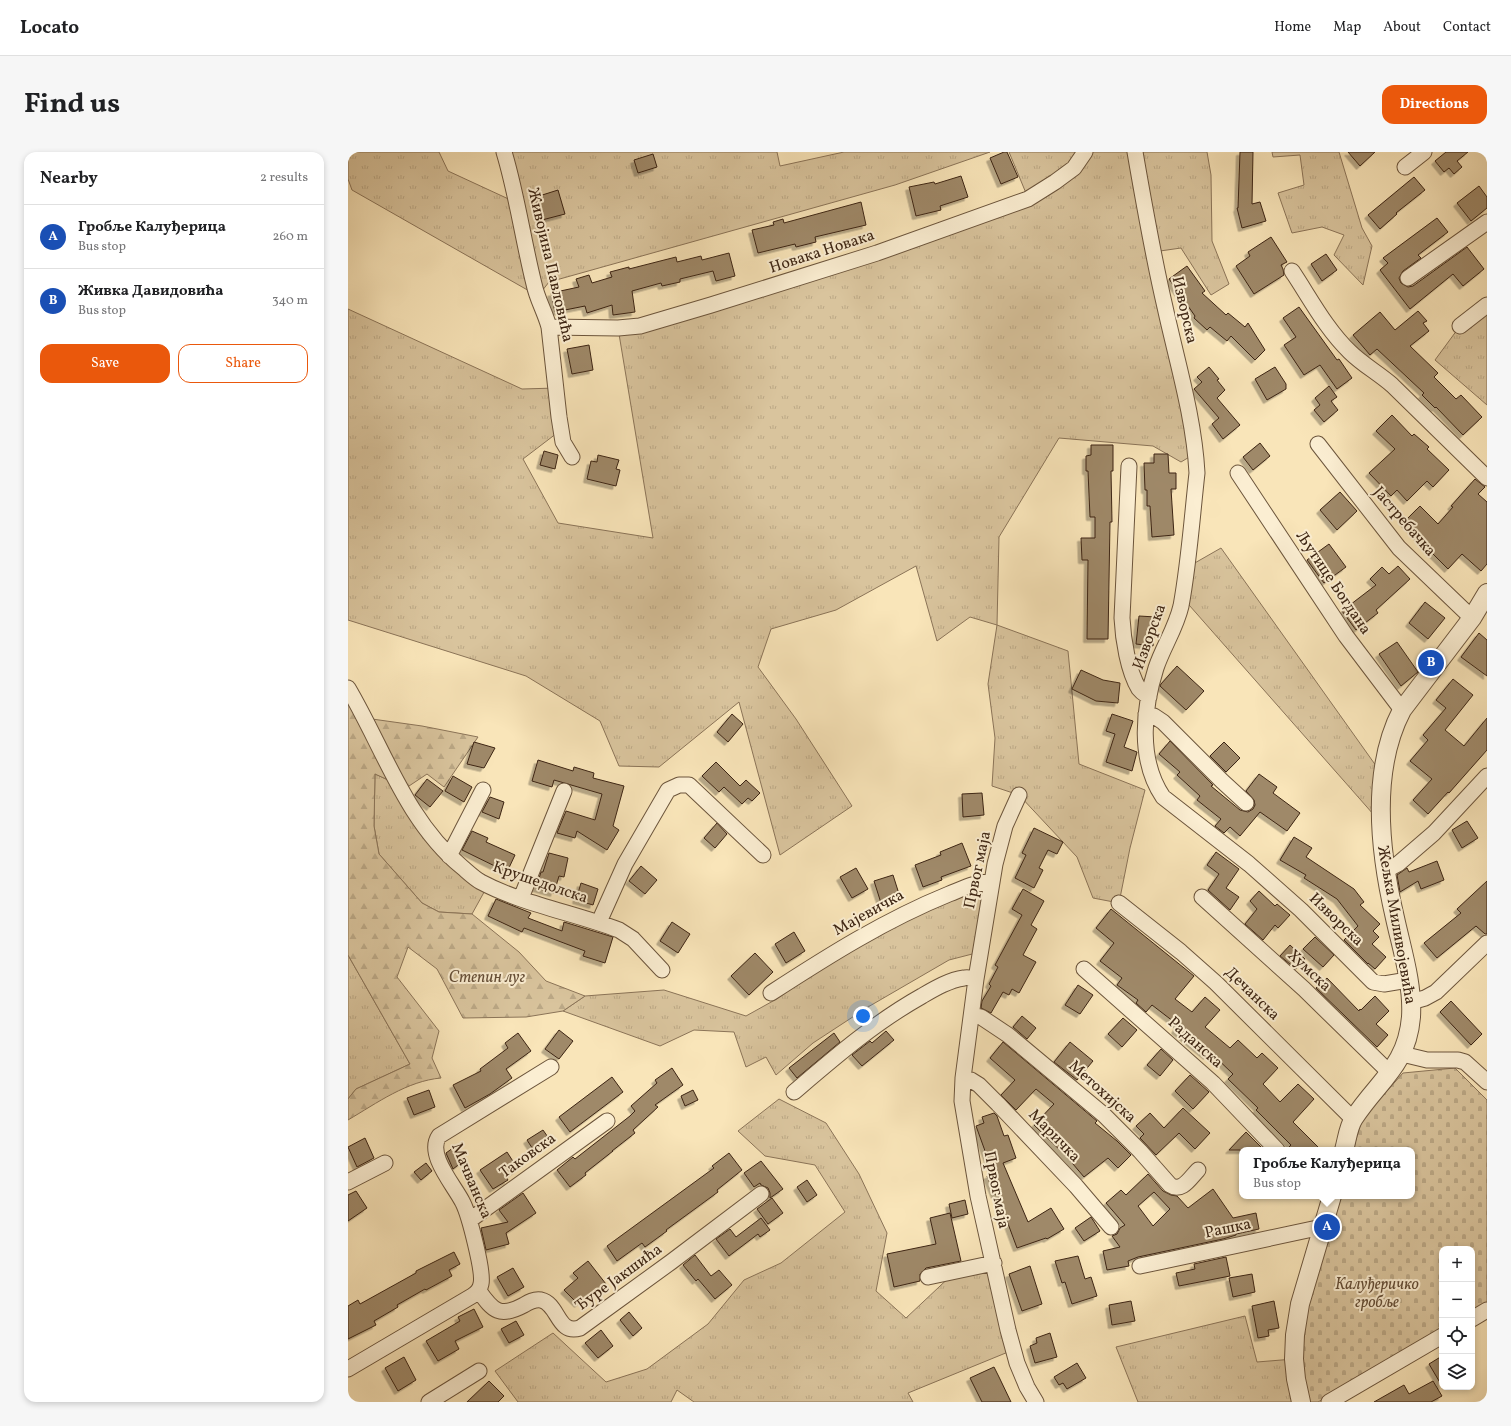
<!DOCTYPE html>
<html lang="en">
<head>
<meta charset="utf-8">
<style>
  :root { --surface:#fff; --page:#f6f6f6; --text:#202124; --muted:#757577; --line:#e0e0e0; --accent:#ea580c }
  body { margin:0; font-family:Vollkorn,serif; background:var(--page); color:var(--text) }
  .controls { position:absolute; right:12px; bottom:12px; display:grid; overflow:hidden; border-radius:8px; box-shadow:0 2px 6px #0003 }
  .controls button { width:36px; height:36px; display:grid; place-items:center; padding:0; border:0; border-bottom:1px solid var(--line); background:var(--surface); color:var(--text); font:20px sans-serif }
  .you { position:absolute; left:515px; top:864px; width:14px; height:14px; margin:-10px; border:3px solid #fff; border-radius:50%; background:#1a73e8; box-shadow:0 0 0 6px #1a73e833 }
  .badge { display:grid; place-items:center; width:26px; height:26px; border-radius:50%; background:var(--accent); color:#fff; font-size:13px; font-weight:700 }
  .pin { position:absolute; translate:-50% -50%; border:2px solid #fff; box-shadow:0 1px 4px #0006 }
  .popup { position:absolute; left:891px; top:995px; width:176px; height:52px; box-sizing:border-box; display:grid; place-content:center; border-radius:8px; background:var(--surface); filter:drop-shadow(0 1px 3px #0005); font-size:13px; white-space:nowrap; color:var(--muted) }
  .popup b { font-size:15px; color:var(--text) }
  .popup::after { content:''; position:absolute; left:50%; top:100%; margin-left:-8px; border:8px solid transparent; border-top-color:var(--surface) }
  .list { margin:0; padding:0; list-style:none }
  h2 { display:flex; justify-content:space-between; align-items:center; height:52px; margin:0; padding:0 16px; font-size:17px }
  h2 small { font-size:13px; font-weight:400; color:var(--muted) }
  .list li { display:grid; grid-template-columns:26px 1fr auto; gap:12px; align-items:center; box-sizing:border-box; height:64px; padding:0 16px; border-top:1px solid var(--line) }
  .list b { display:block; font-size:15px; white-space:nowrap }
  .list p { margin:0; font-size:13px; white-space:nowrap; color:var(--muted) }
  .list em { font-size:13px; font-style:normal; color:var(--muted) }
  .actions { display:flex; gap:8px; padding:12px 16px }
  .actions a { flex:1; padding:9px 0; border:1px solid var(--accent); border-radius:12px; text-align:center; font-size:14px; color:var(--accent) }
  .actions .main { background:var(--accent); color:#fff }
  .icon { flex:none; width:22px; height:22px; fill:none; stroke:currentColor; stroke-width:2; stroke-linecap:round; stroke-linejoin:round }
  .map { position:relative; flex:none; width:1139px; height:1250px; overflow:hidden; border-radius:12px }
  header { display:flex; align-items:center; gap:24px; box-sizing:border-box; height:56px; padding:0 20px; background:var(--surface); border-bottom:1px solid var(--line) }
  header strong { font-size:19px }
  nav { display:flex; gap:22px; margin-inline-start:auto; font-size:14px }
  .intro { display:flex; align-items:center; justify-content:space-between; box-sizing:border-box; height:96px; padding:0 24px }
  h1 { margin:0; font-size:28px }
  .button { padding:10px 18px; border-radius:12px; background:var(--accent); color:#fff; font-size:14px; font-weight:700 }
  main { display:flex; gap:24px; padding:0 24px }
  aside { flex:1; background:var(--surface); border-radius:12px; box-shadow:0 2px 6px #0003 }
  .map>svg:first-child { display:block }
  .grass { fill:url(#grass-tufts); stroke:#8b7458 }
  .forest { fill:url(#forest-firs); stroke:#8b7458 }
  .cemetery { fill:url(#cemetery-stones); stroke:#8b7458 }
  .building { fill:#9f8969; stroke:#3d2513; fill-rule:evenodd; filter:url(#shadow) }
  .lines { fill:none; stroke-linecap:round; stroke-linejoin:round }
  .minor-casing { stroke:#6c553c; stroke-width:17 }
  .tertiary-casing { stroke:#6c553c; stroke-width:20 }
  .minor { stroke:#fbeed2; stroke-width:15 }
  .tertiary { stroke:#fbeed2; stroke-width:18 }
  .labels { text-anchor:middle; dominant-baseline:central; stroke-width:4; stroke-linejoin:round; paint-order:stroke }
  .street-label { font-size:16px; fill:#3d2513; stroke:#fbeed2 }
  .park-label { font-size:16px; font-style:italic; fill:#644d36; stroke:#fbeed2 }
</style>
</head>
<body>
<header>
<strong>Locato</strong>
<nav><a>Home</a><a>Map</a><a>About</a><a>Contact</a></nav>
</header>
<div class="intro"><h1>Find us</h1><a class="button">Directions</a></div>
<main>
<aside>
<h2>Nearby<small>2 results</small></h2>
<ul class="list">
<li><span class="badge" style="background:#1a4fb4">A</span><div><b>Гробље Калуђерица</b><p>Bus stop</p></div><em>260 m</em></li>
<li><span class="badge" style="background:#1a4fb4">B</span><div><b>Живка Давидовића</b><p>Bus stop</p></div><em>340 m</em></li>
</ul>
<div class="actions"><a class="main">Save</a><a>Share</a></div>
</aside>
<div class="map">
<svg width="1139" height="1250" viewBox="0 0 1139 1250">
  <defs>
    <pattern id="grass-tufts" width="24" height="20" patternUnits="userSpaceOnUse"><rect width="24" height="20" fill="#d9c49d"/><path d="M3 7l-1-3M5 7V3M7 7l1-3M15 17l-1-3M17 17v-4M19 17l1-3" fill="none" stroke="#bba886"/></pattern>
    <pattern id="forest-firs" width="22" height="20" patternUnits="userSpaceOnUse"><rect width="22" height="20" fill="#d9c49d"/><path d="M5 1l3.5 6h-7zM16 11l3.5 6h-7z" fill="#bba886"/></pattern>
    <pattern id="cemetery-stones" width="16" height="16" patternUnits="userSpaceOnUse"><rect width="16" height="16" fill="#d9c49d"/><path d="M2 7V4a2 2 0 0 1 4 0v3zM10 15v-3a2 2 0 0 1 4 0v3z" fill="#bba886"/></pattern>
    <filter id="shadow"><feDropShadow dx="-3.5" dy="3.5" stdDeviation="0" flood-color="#0004"/></filter>
  </defs>
  <rect width="100%" height="100%" fill="#f9e5b9"/>
  <filter id="stains"><feTurbulence type="fractalNoise" baseFrequency=".005" numOctaves="4"/><feColorMatrix values="0 0 0 0 .2 0 0 0 0 .09 0 0 0 0 .02 0 0 0 .5 -.17"/></filter>
  <radialGradient id="worn" r=".72"><stop offset=".6" stop-color="#630" stop-opacity="0"/><stop offset="1" stop-color="#630" stop-opacity=".3"/></radialGradient>
  <!-- grass -->
  <path class="grass" d="M0,0H91L100,19L167,50L154,0H429L432,14L496,0H642L547,33L201,130L190,144L4,38L0,27Z
    M661,0H859L863,23L864,89L881,132L863,143L833,96L805,100L848,301L833,310L805,294L711,286L651,385L649,473L720,499L731,612L797,638L782,696L771,751L745,746L729,705L671,643L644,634L647,586L640,532L649,473L622,465L589,489L568,414L488,458L423,477L410,515L448,567L504,654L432,703L391,550L311,615L271,614L252,569L178,524L0,468V157L174,237L208,236L213,278L175,307L210,371L305,386L270,176L680,46Z
    M924,0H991L1014,76L1024,94L1015,133L986,103L996,83L974,75L944,81L930,41L956,33L952,3L925,5Z
    M1139,153V253L1087,208L1112,174Z
    M873,396L1036,625L1033,671L834,445L838,416Z
    M27,622L49,632L59,650L140,733L124,762L91,760L74,751L31,702L26,674Z
    M644,730L632,800L601,808L520,855L465,891L428,923L418,905L398,915L386,880L346,878L312,894L215,859L237,844L316,838L398,864L425,849L547,766Z
    M0,803L62,912L8,937L0,947Z
    M431,947L478,971L511,1022L539,1081L528,1139L558,1166L608,1119L646,1111L665,1198L560,1241L565,1250H346L329,1238L323,1250H170L147,1219L205,1181L258,1230L299,1217L360,1172L396,1128L433,1111L497,1060L467,1013L417,1004L390,979Z
    M897,1164L909,1210L946,1207L953,1250H790L768,1195Z"/>
  <!-- forest -->
  <path class="forest" d="M0,536L17,566L74,574L130,585L96,635L79,622L58,636L27,622L26,674L31,702L74,751L91,760L124,762L171,800L198,829L237,844L215,859L178,865L115,866L89,817L60,795L49,825L91,879L84,906L93,926C59,929 29,951 0,968V947L8,937L62,912L0,803Z"/>
  <!-- cemetery -->
  <path class="cemetery" d="M1107,916L1139,948V1157L1124,1166V1097H1094V1182L970,1250H961L951,1213L956,1160L991,1044H1064V998H1005L1014,967L1055,921Z"/>
  <!-- building -->
  <path class="building" d="M656,0H659L670,25L653,32L642,6Z
    M892,0H905L904,52L912,50L918,69L894,76L889,56H890Z
    M1000,0H1027L1012,14Z
    M1098,0H1120L1109,9L1114,15L1106,22L1101,16L1096,20L1087,9Z
    M305,2L309,15L290,21L286,8Z
    M613,24L620,45L592,54L593,58L568,64L561,35L586,30L587,32Z
    M1066,25L1077,38L1048,61L1049,62L1032,77L1020,63Z
    M1131,34L1139,45V56L1123,69L1109,51Z
    M210,38L217,62L194,68L188,45Z
    M513,50L518,73L467,85L468,90L448,95L447,92L410,101L404,78L426,73L425,70L435,67L436,71Z
    M1089,66L1100,80L1070,103L1073,106L1055,119L1051,126L1053,131L1060,135L1065,134L1119,95L1136,117L1115,134L1105,122L1062,157L1032,118L1040,111L1035,106Z
    M923,85L939,110L933,113L935,117L936,123L906,142L888,114L902,104L900,100Z
    M381,101L387,124L368,129L365,119L332,127V130L314,134L313,131L284,139L287,160L265,163L264,153L239,161L237,154L207,160L203,141L231,135L228,127L241,123L244,131L264,125L262,120L281,115V117L328,105L329,110L353,104L354,108Z
    M978,102L989,118L974,129L963,112Z
    M839,114L857,139L854,141L878,163L880,161L897,175L900,171L917,198L907,208L883,184L879,189L862,175L859,178L846,166L847,164L821,127Z
    M951,155L989,208L991,207L1004,226L989,237L972,213L956,223L936,193L948,185L935,166Z
    M1070,159L1079,169L1075,171L1081,179L1062,194L1090,221L1086,225L1108,247L1113,243L1134,265L1115,283L1088,255L1087,256L1074,243L1076,241L1029,197L1022,203L1005,183L1032,160L1047,178Z
    M241,193L245,218L224,222L219,197Z
    M861,215L871,227L869,228L877,238L869,246L892,273L875,287L864,272L871,266L846,237L854,230L849,225Z
    M927,215L938,232V237L919,248L907,227Z
    M981,234L989,245L983,249L990,258L976,270L966,258L972,253L967,246Z
    M1044,263L1064,284L1066,282L1081,295L1079,297L1101,318L1085,335L1079,329L1059,349L1049,338L1043,344L1021,321L1047,297L1028,279Z
    M912,291L922,304L905,318L895,305Z
    M743,293H765V319H763L764,370H762L760,487H739L740,408H734L733,386H747V365H742L740,319H738V304L743,303Z
    M196,299L210,303L207,317L192,313Z
    M806,302H820L821,321H828V337H823L826,383L804,385L802,354H799V338H797L796,311H806Z
    M250,303L271,308L268,317L272,318L268,334L239,327L243,309L249,310Z
    M1127,327L1137,335L1130,342L1139,350V412L1133,419L1114,402L1100,417L1083,400L1084,399L1056,370L1072,354L1090,372L1105,355L1103,354Z
    M992,340L1009,359L989,378L972,358Z
    M981,392L998,415L976,431L959,408Z
    M1050,414L1062,427L1028,458L1030,461L1008,478L994,459L1028,433L1022,427L1034,415L1041,422Z
    M1077,450L1097,466L1080,487L1061,471Z
    M791,464L808,465L805,494L788,492Z
    M1131,481L1139,488V524L1113,505Z
    M1049,490L1070,520L1053,534L1031,502Z
    M829,514L856,539L838,558L812,534L813,532Z
    M733,518L755,528L772,531L770,551L748,549L724,537Z
    M1105,527L1125,543L1097,578L1116,594L1139,566V598L1101,641L1100,640L1080,662L1065,648L1084,627L1062,609L1080,588L1075,583L1098,556L1088,548Z
    M384,562L395,572L380,590L369,580Z
    M764,562L785,569L776,595L789,600L784,619L758,610L767,582L758,579Z
    M822,589L865,633L863,634L892,658L900,660L905,657L907,653L906,648L898,639L911,622L929,635L925,641L952,661L939,679L912,660L892,684L882,675L876,681L867,674L873,667L849,648L852,644L829,623L832,620L811,602Z
    M126,590L147,596L136,616L119,612Z
    M876,590L892,606L878,620L862,604Z
    M190,608L225,619L226,615L246,621L245,626L276,634L265,674L271,678L259,698L229,679L227,686L209,681L218,659L247,668L254,642L206,628L204,635L184,629Z
    M368,610L392,634L398,628L412,641L404,649L400,646L394,652L376,635L371,640L354,624Z
    M105,624L124,635L116,650L97,639Z
    M79,627L95,639L82,655L67,643Z
    M634,641L636,663L615,665L614,642Z
    M142,645L156,650L151,667L134,660Z
    M1119,669L1130,686L1114,696L1104,678Z
    M369,671L379,682L367,696L356,686Z
    M686,676L715,690L709,702L700,698L691,716L695,718L686,736L667,726L678,703L674,701Z
    M124,679L140,686L138,690L167,703L159,720L114,698Z
    M946,685L964,696L958,705L1006,737L1016,750L1012,753L1032,772L1025,779L1031,785L1024,792L1038,805L1027,817L1020,811V812L996,788L1010,774L989,747L956,726L958,723L932,708Z
    M614,691L623,714L593,725L594,728L575,735L567,713L593,703L592,700Z
    M868,700L891,717L878,736L891,745L882,758L860,738L871,722L859,713Z
    M201,701L220,706L216,725L211,724L206,741L188,736L193,720H195Z
    M1089,709L1096,728L1073,737L1070,729L1052,740L1049,723L1059,716L1061,720Z
    M293,714L309,728L297,742L281,729Z
    M508,716L520,737L504,746L492,725Z
    M545,723L552,745L533,751L526,729Z
    M1139,729V782H1137L1128,774L1089,806L1076,791L1113,761L1109,757Z
    M233,731L250,737L245,753L228,748Z
    M675,737L696,749L683,773L689,777L675,803L688,810L671,841L664,837L661,843L655,840L643,861L633,856L634,849L643,834L641,832L650,815L647,813L674,763L664,757Z
    M911,739L927,754L929,752L942,763L930,776L927,773L915,788L897,772L909,757L902,749Z
    M148,747L183,761L180,766L214,779L216,770L265,785L257,811L235,804L237,799L176,776L174,780L140,764Z
    M763,757L846,824L827,847L844,860L857,845L872,858L857,875L882,896L890,888L909,906L914,901L930,916L915,932L932,950L950,932L966,947L945,970L973,998H938L943,993L908,958L910,956L880,927L885,922L862,900L859,904L827,878L830,873L804,853L798,860L788,851L790,848L769,833L774,826L752,809L766,791L748,776Z
    M324,770L342,782L330,801L312,789Z
    M446,780L457,799L438,811L427,792Z
    M967,785L986,803L975,815L955,797Z
    M942,793L957,807L948,817L932,804Z
    M407,801L425,820L401,843L383,824Z
    M979,826L1011,859L1012,857L1013,858L1027,844L1041,859L1028,872L1040,883L1029,895L968,836Z
    M730,833L745,843L732,862L717,853Z
    M1103,849L1134,882L1123,893L1092,860Z
    M674,864L688,876L679,887L665,875Z
    M775,866L789,878L774,895L760,882Z
    M211,878L225,889L211,907L197,897Z
    M538,879L546,888L514,914L504,903L522,889L524,891Z
    M170,881L183,899L158,917L164,926L142,942L117,956L105,933L133,919L132,917L160,896L157,891Z
    M486,881L492,890L449,926L441,916Z
    M655,890L749,969L747,971L769,989L783,1003L770,1016L760,1006L736,1025L719,1005L686,973L706,952L688,937L668,958L653,943L667,928L642,906Z
    M722,890L745,909L729,928L706,910Z
    M813,897L825,908L812,924L799,913Z
    M324,916L335,933L307,953L310,955L285,978L287,981L264,999H265L237,1021L238,1023L222,1035L209,1018L225,1005L227,1007L282,964L287,959L283,954L309,931L307,928Z
    M842,923L861,940L845,957L827,939Z
    M264,925L275,940L222,980L211,965Z
    M81,938L87,955L66,963L59,946Z
    M345,938L350,948L337,954L333,944Z
    M835,956L862,981L847,997L831,981L808,1003L792,986L796,982L788,974L802,961L816,976Z
    M646,961L649,964L656,984L660,983L668,1006L655,1011L680,1070L703,1056L716,1077L699,1087L698,1086L669,1096L649,1042L647,1043L639,1024L645,1021L628,974L636,971L634,965Z
    M195,978L204,991L188,1002L179,988Z
    M898,980L916,998H881Z
    M17,986L26,1006L9,1015L0,995Z
    M109,993L118,1007L105,1017L98,1001Z
    M159,1000L170,1017L158,1025L160,1028L145,1037L132,1018Z
    M381,1001L394,1018L369,1038L370,1040L318,1078L319,1079L297,1095L294,1091L269,1109L259,1094L366,1016L364,1014Z
    M413,1009L435,1037L422,1046V1041L420,1036L413,1033L412,1031L406,1035L396,1021Z
    M78,1011L84,1019L73,1028L66,1020Z
    M800,1022L815,1039L823,1043L829,1044L840,1056L865,1037L885,1066L908,1061L911,1077L888,1082V1083L875,1087L790,1105L780,1109L781,1114L759,1118L755,1099L772,1095L764,1084L769,1082L772,1076L777,1073L758,1051L773,1038L778,1043ZM806,1040L822,1057L805,1074L790,1054Z
    M459,1028L469,1043L459,1050L449,1035Z
    M8,1039L19,1056L0,1069V1043Z
    M175,1041L188,1061L158,1081L161,1092L138,1098L133,1076L160,1070L151,1058Z
    M424,1046L435,1061L420,1072L409,1057Z
    M617,1048L620,1062L604,1066L601,1052Z
    M602,1061L613,1109L578,1116L572,1122V1129L546,1135L539,1102L588,1092L582,1066Z
    M743,1065L752,1079L736,1089L727,1076Z
    M413,1066L422,1078L412,1085L410,1082L381,1104L368,1087L382,1077L388,1085Z
    M106,1100L112,1112L101,1118L104,1124L78,1138L77,1137L49,1153L50,1155L26,1169L28,1173L0,1187V1154L10,1148L12,1152L68,1121V1119Z
    M347,1103L363,1124L371,1118L384,1133L367,1147L350,1127L348,1129L335,1113Z
    M730,1104L737,1127L743,1125L749,1144L724,1152L717,1130L714,1131L707,1109Z
    M878,1105L882,1124L831,1134L828,1121L847,1117L846,1112Z
    M240,1109L258,1132L244,1144L242,1141L230,1152L216,1138L230,1126L225,1121Z
    M682,1114L694,1152L674,1159L661,1122Z
    M165,1116L176,1135L160,1144L149,1125Z
    M904,1122L907,1140L885,1145L881,1126Z
    M783,1149L787,1169L764,1173L761,1153Z
    M926,1149L931,1176L920,1178L921,1184L910,1186L904,1154Z
    M126,1157L135,1175L107,1189L111,1197L90,1209L78,1189L112,1169L110,1165Z
    M281,1160L294,1176L285,1184L272,1168Z
    M168,1169L176,1183L161,1191L153,1177Z
    M253,1178L265,1194L250,1206L237,1191Z
    M702,1181L709,1205L687,1211L682,1194L689,1191L688,1186Z
    M1094,1204V1234L1081,1212Z
    M56,1205L68,1228L50,1239L37,1216Z
    M729,1211L738,1226L719,1237L715,1231L711,1233L706,1225Z
    M646,1215L651,1225L663,1250H634L622,1226Z
    M141,1229L156,1244L150,1250H119Z
    M1085,1229L1094,1244L1083,1250H1026L1056,1233L1061,1242Z"/>
  <g class="lines">
    <defs>
      <path id="minor" d="M156,0C169,43 175,88 186,132C189,147 197,160 201,175L211,265L215,290L224,305
        M787,0C796,52 805,104 817,155C829,210 846,265 849,321C844,365 841,411 833,454C828,476 815,495 808,516C795,557 790,608 815,645L901,712L953,758L1025,830L1036,832L1060,828
        M1057,15L1076,0
        M944,119C962,146 978,177 1002,200C1014,212 1030,221 1044,233L1139,326
        M1060,126L1139,70
        M1112,174L1139,153
        M201,175L270,176L292,174L363,153L529,101L680,47L707,30L726,16L737,0
        M970,292L1051,396L1124,466
        M781,314L774,466C775,487 780,519 791,537C794,541 798,543 801,545
        M890,321L998,484L1054,558
        M0,536C36,597 58,669 114,715C120,720 126,726 133,730C174,752 227,761 271,778L285,787L314,818
        M798,562L806,564L815,570L874,629L898,651
        M671,643L657,674L647,712L628,827L615,926L614,949L630,1044L660,1178L669,1211L679,1235L688,1250
        M101,704L135,638
        M1037,719L1050,712L1086,681L1139,624
        M854,745L956,837L1042,921
        M173,746L216,639
        M771,751L833,800L868,831L1005,967
        M251,770L277,712L320,638L331,633H341L415,703
        M736,817L865,931L929,998
        M423,841C480,804 537,768 601,742C614,737 629,729 644,730
        M1063,850L1077,846L1088,840L1139,791
        M624,863L633,865L660,883L756,963L792,999L822,1033C834,1041 842,1026 850,1018
        M1054,902L1079,908H1110L1117,910L1139,930
        M615,926L623,928L631,933L650,952L728,1034L763,1075
        M446,940C487,905 526,871 574,844C586,837 601,828 616,826C619,825 624,826 628,827
        M0,1030L37,1011
        M122,1068L259,969
        M792,1114L974,1075
        M580,1125L646,1111
        M131,1139C145,1159 152,1166 176,1153C181,1150 186,1147 193,1148C211,1152 209,1183 232,1176L323,1110L413,1042
        M1124,1167L1139,1158
        M0,1217L124,1144C129,1141 132,1138 133,1132C136,1120 121,1063 115,1051C107,1034 78,1003 91,984L203,915
        M81,1250L131,1219
        M981,1250L1094,1184"/>
      <path id="tertiary" d="M996,998C999,988 1000,975 1006,966C1030,929 1059,914 1063,865C1065,832 1054,798 1047,766C1032,702 1022,619 1054,558L1124,466L1139,441
        M953,1250L948,1227L946,1207L947,1183L952,1152L984,1044"/>
    </defs>
    <!-- minor casing -->
    <use href="#minor" class="minor-casing"/>
    <!-- tertiary casing -->
    <use href="#tertiary" class="tertiary-casing"/>
    <!-- minor -->
    <use href="#minor" class="minor"/>
    <!-- tertiary -->
    <use href="#tertiary" class="tertiary"/>
  </g>
  <g class="labels">
    <!-- street labels -->
    <g class="street-label">
      <text transform="translate(474 100) rotate(-18)">Новака Новака</text>
      <text transform="translate(202 113) rotate(77)">Живојина Павловића</text>
      <text transform="translate(836 158) rotate(77)">Изворска</text>
      <text transform="translate(1056 370) rotate(49)">Јастребачка</text>
      <text transform="translate(985 431) rotate(56)">Љутице Богдана</text>
      <text transform="translate(802 485) rotate(-70)">Изворска</text>
      <text transform="translate(630 718) rotate(-78)">Првог маја</text>
      <text transform="translate(192 731) rotate(19)">Крушедолска</text>
      <text transform="translate(521 761) rotate(-29)">Мајевичка</text>
      <text transform="translate(988 768) rotate(44)">Изворска</text>
      <text transform="translate(1048 773) rotate(80)">Жељка Миливојевића</text>
      <text transform="translate(961 819) rotate(43)">Хумска</text>
      <text transform="translate(904 842) rotate(44)">Дечанска</text>
      <text transform="translate(847 891) rotate(42)">Раданска</text>
      <text transform="translate(754 940) rotate(42)">Метохијска</text>
      <text transform="translate(706 984) rotate(46)">Маричка</text>
      <text transform="translate(180 1004) rotate(-36)">Таковска</text>
      <text transform="translate(123 1029) rotate(67)">Мачванска</text>
      <text transform="translate(648 1038) rotate(79)">Првог маја</text>
      <text transform="translate(880 1077) rotate(-12)">Рашка</text>
      <text transform="translate(271 1126) rotate(-36)">Ђуре Јакшића</text>
    </g>
    <!-- park labels -->
    <g class="park-label">
      <text x="139" y="826">Степин луг</text>
      <text x="1029" y="1133">Калуђеричко<tspan x="1029" dy="18">гробље</tspan></text>
    </g>
  </g>
  <rect width="100%" height="100%" filter="url(#stains)"/>
  <rect width="100%" height="100%" fill="url(#worn)"/>
</svg>
<div class="controls">
<button>+</button>
<button>−</button>
<button><svg class="icon" aria-label="locate" viewBox="0 0 24 24"><circle cx="12" cy="12" r="6"/><path d="M12 2v4M12 18v4M2 12h4M18 12h4"/></svg></button>
<button><svg class="icon" aria-label="layers" viewBox="0 0 24 24"><path d="M12 4l9 5-9 5-9-5zM3 14l9 5 9-5"/></svg></button>
</div>
<div class="you"></div>
<div class="pin badge" style="left:979px;top:1075px;background:#1a4fb4">A</div>
<div class="popup"><b>Гробље Калуђерица</b>Bus stop</div>
<div class="pin badge" style="left:1083px;top:511px;background:#1a4fb4">B</div>
</div>
</main>
</body>
</html>
